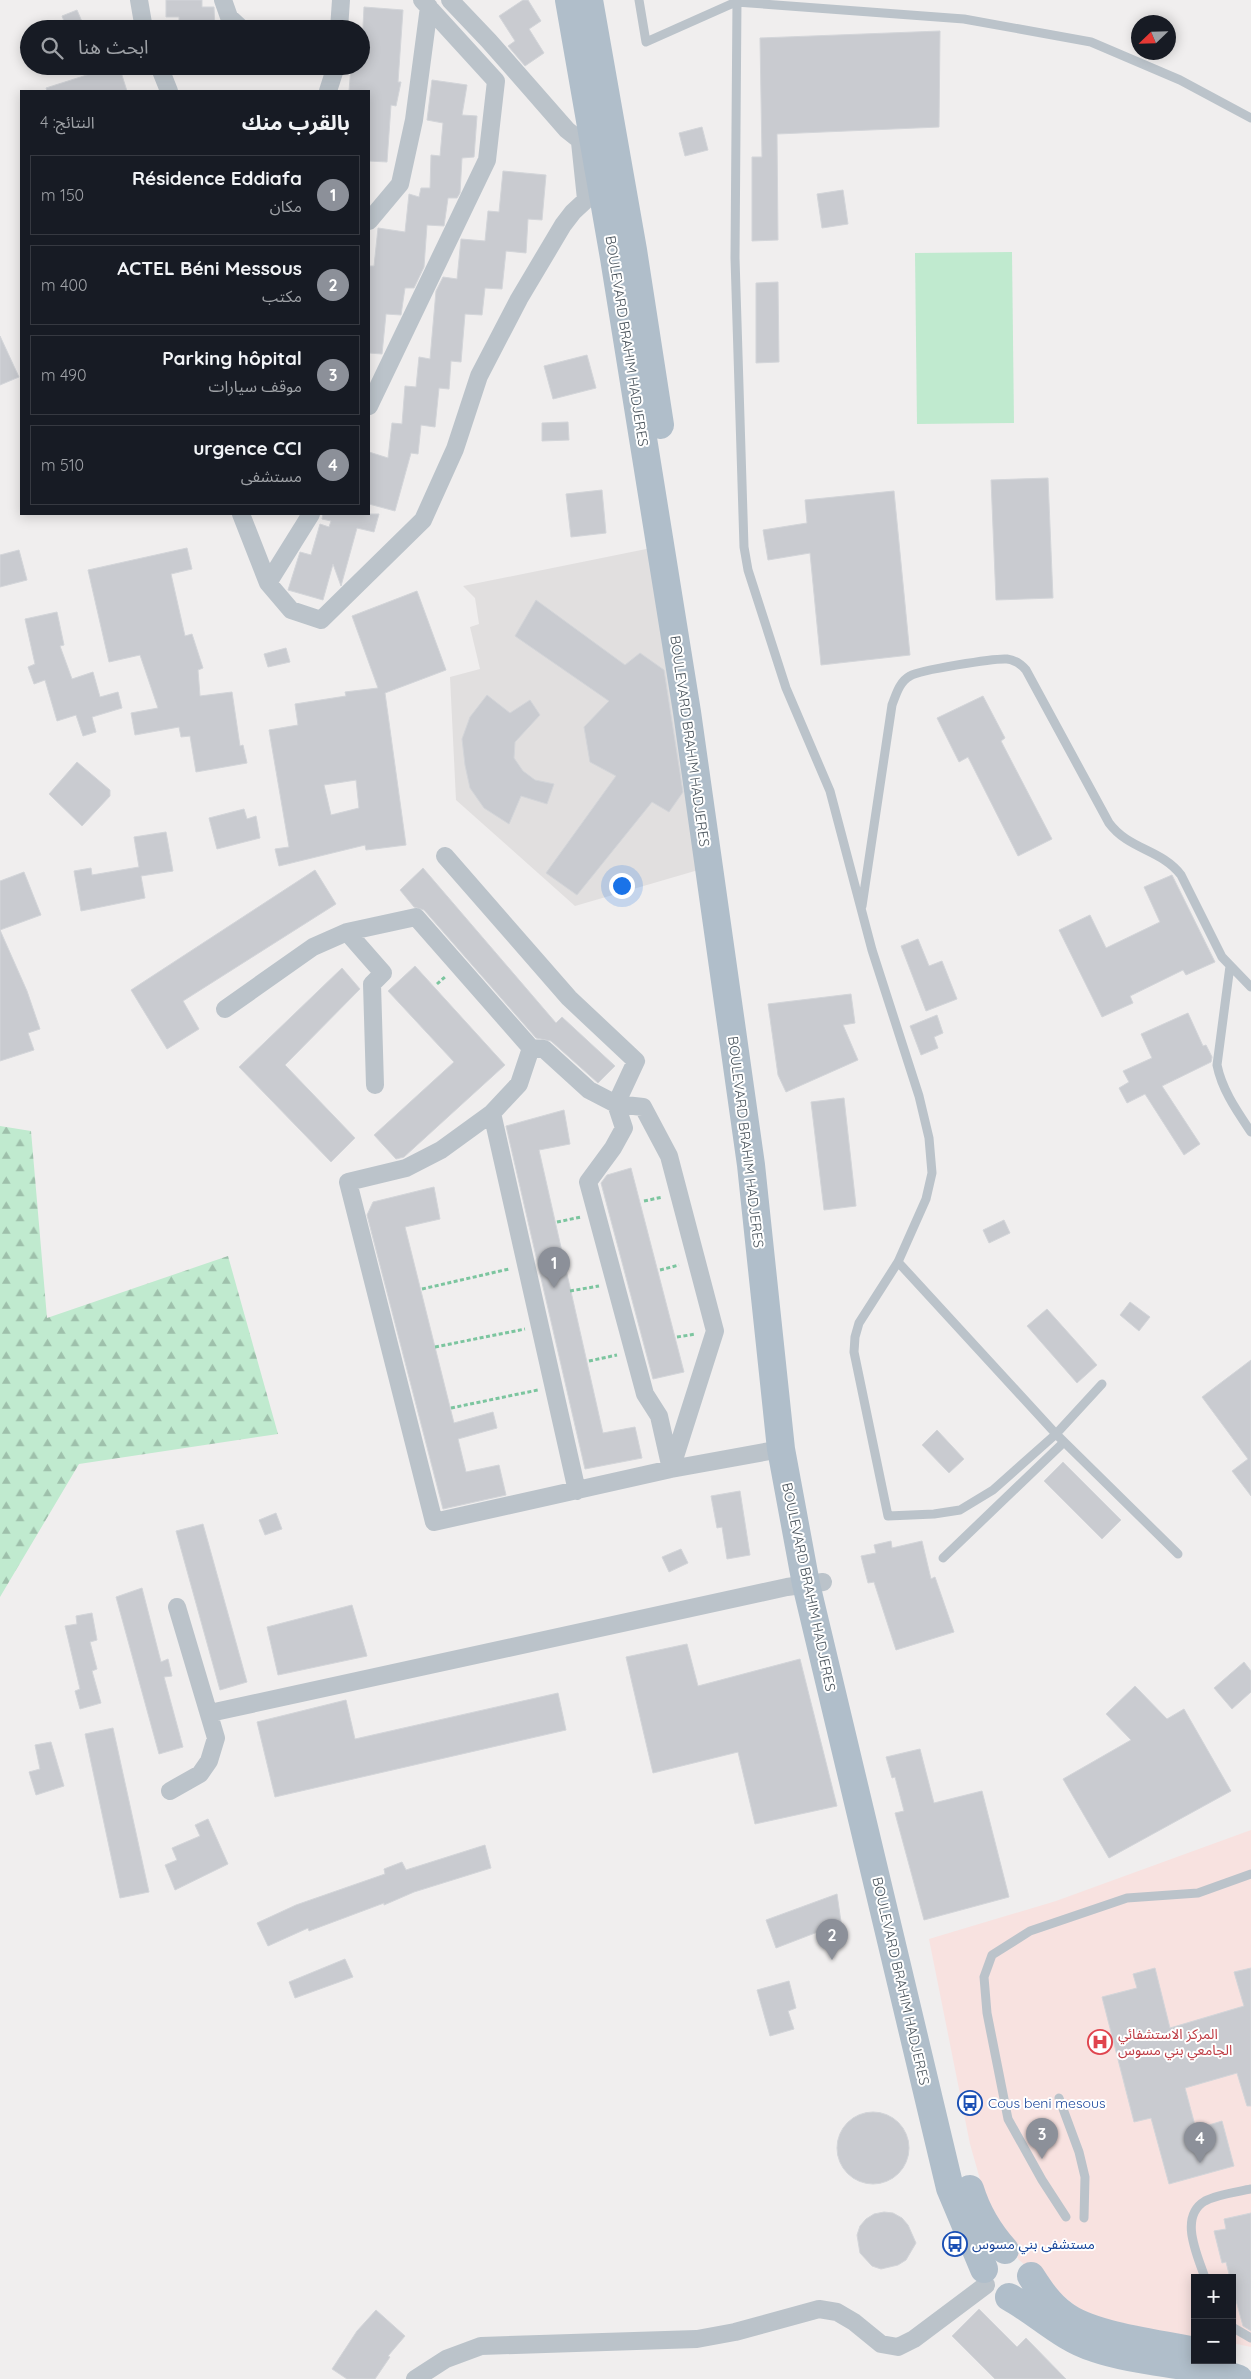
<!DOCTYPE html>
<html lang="ar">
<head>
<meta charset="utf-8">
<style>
  :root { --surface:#171b24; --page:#20242c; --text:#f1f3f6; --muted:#9ea1a6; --line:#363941; --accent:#8c9099 }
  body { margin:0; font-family:Quicksand,"Noto Sans Arabic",sans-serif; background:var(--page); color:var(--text); direction:rtl }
  .controls { position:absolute; right:15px; bottom:15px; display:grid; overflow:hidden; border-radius:0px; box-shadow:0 2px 12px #0003 }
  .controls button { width:45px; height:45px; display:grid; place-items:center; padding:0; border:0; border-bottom:1px solid var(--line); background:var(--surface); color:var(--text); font:25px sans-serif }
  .compass { position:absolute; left:1131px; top:15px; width:45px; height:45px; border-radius:50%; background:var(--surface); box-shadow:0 2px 12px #0003; rotate:247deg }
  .you { position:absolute; left:621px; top:885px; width:18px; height:18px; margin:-12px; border:4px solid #fff; border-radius:50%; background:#1a73e8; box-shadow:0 0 0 8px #1a73e833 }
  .badge { display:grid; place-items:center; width:32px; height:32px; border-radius:50%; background:var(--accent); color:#fff; font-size:16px; font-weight:700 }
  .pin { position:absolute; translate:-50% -41px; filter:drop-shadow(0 1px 2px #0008) }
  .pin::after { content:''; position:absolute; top:26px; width:18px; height:15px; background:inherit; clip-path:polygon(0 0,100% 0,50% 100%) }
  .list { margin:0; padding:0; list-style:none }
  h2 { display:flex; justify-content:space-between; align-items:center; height:65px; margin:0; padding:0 20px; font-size:21px }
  h2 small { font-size:16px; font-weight:400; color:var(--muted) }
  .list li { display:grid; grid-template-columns:32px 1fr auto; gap:15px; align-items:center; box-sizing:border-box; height:80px; margin:0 10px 10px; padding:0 10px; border:1px solid var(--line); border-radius:0px }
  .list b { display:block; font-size:19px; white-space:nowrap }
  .list p { margin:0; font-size:16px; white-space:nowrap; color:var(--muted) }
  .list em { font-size:16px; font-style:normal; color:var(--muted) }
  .icon { flex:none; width:28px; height:28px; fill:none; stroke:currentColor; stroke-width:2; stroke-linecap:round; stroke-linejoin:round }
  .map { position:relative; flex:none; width:1251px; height:2379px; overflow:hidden; direction:ltr }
  .search { position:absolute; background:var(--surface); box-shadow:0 2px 12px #0003; left:20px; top:20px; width:350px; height:55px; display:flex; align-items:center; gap:12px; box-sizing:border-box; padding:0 18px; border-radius:28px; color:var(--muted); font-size:19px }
  .panel { position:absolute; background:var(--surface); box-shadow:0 2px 12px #0003; left:20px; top:90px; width:350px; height:425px; border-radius:0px; direction:rtl }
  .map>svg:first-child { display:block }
  .education { fill:#e1dfdf }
  .medical { fill:#f8e2e0 }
  .forest { fill:url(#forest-firs) }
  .pitch { fill:#c0eacf }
  .building { fill:#c9cbd0; stroke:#d3d5d9; fill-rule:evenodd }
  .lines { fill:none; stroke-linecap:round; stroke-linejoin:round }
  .path { stroke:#7cc59f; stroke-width:3; stroke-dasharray:4 2.5; stroke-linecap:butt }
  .service { stroke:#bbc3ca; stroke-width:9 }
  .minor { stroke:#bbc3ca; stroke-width:18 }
  .primary { stroke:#b0beca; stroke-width:28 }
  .labels { text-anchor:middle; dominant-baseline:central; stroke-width:4; stroke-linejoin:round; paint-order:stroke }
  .street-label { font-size:14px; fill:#48525a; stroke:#fff }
  .health-label { font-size:14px; fill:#be3a42; stroke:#fff; text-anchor:start }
  .transit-label { font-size:14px; fill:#164399; stroke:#fff; text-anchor:start }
</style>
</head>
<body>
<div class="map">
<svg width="1251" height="2379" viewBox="0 0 1251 2379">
  <defs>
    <pattern id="forest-firs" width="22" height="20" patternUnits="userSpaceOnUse" patternTransform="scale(1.25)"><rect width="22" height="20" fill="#c0eacf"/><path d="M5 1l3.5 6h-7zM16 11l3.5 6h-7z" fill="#9ec0ab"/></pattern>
  </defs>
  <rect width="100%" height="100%" fill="#f0eeee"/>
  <!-- education -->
  <path class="education" d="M656,547L712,866L575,906L456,800L450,677L480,669L470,627L479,624L475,598L463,586Z"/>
  <!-- medical -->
  <path class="medical" d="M1251,1830V2347L1232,2343V2278H1195V2339L1133,2331L1078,2308L1019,2260L985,2197L970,2144L929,1939L1056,1901Z"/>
  <!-- forest -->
  <path class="forest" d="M0,1126L31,1131L47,1318L228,1256L278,1434L79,1464L0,1597Z"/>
  <!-- pitch -->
  <path class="pitch" d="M1012,252L1014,423L917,424L915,253Z"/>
  <!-- building -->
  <path class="building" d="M166,0H202V7H214L215,29H179V17H166Z
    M523,0H528L541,21L529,29L544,53L525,66L508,46L515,41L499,16Z
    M364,7L403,10L398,82H401L396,106L391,105L387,162L369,161V91H349L351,66H361Z
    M77,10L83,24L67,29L62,16Z
    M940,31L939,127L777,134L778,240L752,241V157H762L760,38Z
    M115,66H119L127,91H47L46,88Z
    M432,80L467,85L462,115L477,116L474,157L462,158L460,193L457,198H448L444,226L427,225L424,267L414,288H405L401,315L386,314L382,354L369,353V266H374L378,228L405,232L409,194L419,197L421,188H430L431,155L440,156L443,123L427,120Z
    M702,127L708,150L685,156L679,133Z
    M503,171L546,175L542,220L528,219L526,253L506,251L502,289L485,288L482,315L465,314L461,362L451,361L449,389L439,388L435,427L421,425L418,454L411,453L395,511L369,504V452L388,458L392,423L402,424L405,386L416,387L419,357L430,359L436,291L443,277L457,279L461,239L485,241L488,211L499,212Z
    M843,190L848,224L822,228L817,194Z
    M778,282L779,362L756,363V283Z
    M0,336L19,377L0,385Z
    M587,355L596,388L553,399L544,366Z
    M568,422L569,440L542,441V423Z
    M1048,478L1053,598L996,600L991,480Z
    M602,490L606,533L571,537L566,494Z
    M894,491L910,655L821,665L810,553L768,560L763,530L807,523L805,500Z
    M323,514H379L374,532L357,528L341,586L333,564L323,600L288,590L300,552L311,555L320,524L329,527L331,521L322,519Z
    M187,548L192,569L171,574L185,636L192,634L203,668L198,670L200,696L232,692L240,746L243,745L247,763L196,772L190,736L181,737L179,727L135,735L131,713L158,708L140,655L109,662L88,570Z
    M19,550L27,580L0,587V555Z
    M417,591L446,670L385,693L406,845L366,850L365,845L279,866L275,849L289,847L269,730L298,725L295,704L346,696L345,692L378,688L352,616ZM356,780L359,808L331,815L324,785Z
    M536,600L625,665L640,653L664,670L683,792L669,812L652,802L577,895L546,873L616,776L590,762L584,727L609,701L515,636Z
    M57,612L64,645L60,646L72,679L93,672L100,697L118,692L122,708L92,717L96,732L83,736L76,715L57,721L45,680L34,684L28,667L35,664L25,619Z
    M286,648L290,662L268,667L264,654Z
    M487,695L510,713L530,700L540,715L515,742L514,758L523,771L535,780L554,784L547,804L521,796L509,824L484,808L470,788L465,765L462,739L470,717Z
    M983,696L1005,738L1001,741L1052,839L1018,856L968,757L959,762L937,718Z
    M77,762L110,790V796L82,826L49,794Z
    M244,809L247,819L256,816L260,838L217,849L209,818Z
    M166,832L173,871L141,876L145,898L81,911L74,871L91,868L92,875L139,867L134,837Z
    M423,868L556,1023L562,1017L615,1066L598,1083L551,1041L536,1038L424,910L414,907L400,890Z
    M315,870L336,904L183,1001L199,1029L167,1049L131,990Z
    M24,872L41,915L0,930L27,991L40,1029L28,1033L34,1050L0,1061V881Z
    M1172,875L1215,962L1186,975L1183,970L1130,996L1133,1003L1102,1017L1059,930L1090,915L1106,948L1160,922L1144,887Z
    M918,939L929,966L942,961L957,999L926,1011L901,946Z
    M415,966L505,1065L404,1157L396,1159L374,1135L454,1062L388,991Z
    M342,968L360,989L285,1065L355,1138L331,1162L239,1067Z
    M851,994L855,1023L843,1025L858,1060L786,1092L778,1075L768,1004Z
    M1188,1013L1203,1046L1206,1045L1212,1057L1211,1062L1162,1086L1200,1144L1184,1155L1145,1094L1127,1103L1119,1088L1129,1082L1123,1071L1152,1058L1141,1034Z
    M937,1015L943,1033L934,1037L938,1048L921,1055L910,1026Z
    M844,1098L856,1206L824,1210L811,1102Z
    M564,1110L570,1144L539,1150L603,1433L635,1427L642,1458L585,1469L506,1126Z
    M631,1168L684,1372L653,1379L601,1183L607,1175Z
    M434,1187L440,1219L405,1227L454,1423L493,1412L497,1428L458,1439L466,1472L499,1465L506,1495L443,1509L367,1215L373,1202Z
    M1004,1220L1010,1233L989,1243L983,1230Z
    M1130,1302L1150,1317L1139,1331L1120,1315Z
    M1047,1309L1097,1365L1077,1383L1027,1326Z
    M1251,1360V1496L1232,1471L1248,1459L1202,1397Z
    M937,1430L964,1459L949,1473L922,1445Z
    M1063,1462L1121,1520L1102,1539L1044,1481Z
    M740,1491L750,1555L727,1559L722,1527L717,1528L711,1496Z
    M276,1513L282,1529L265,1535L259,1520Z
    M203,1524L247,1682L220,1690L176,1531Z
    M891,1541L892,1548L922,1541L931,1579L935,1577L954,1632L896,1650L874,1582L868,1583L861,1556L876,1553L874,1545Z
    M681,1549L688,1563L669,1572L662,1557Z
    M142,1588L161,1662L168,1659L172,1676L164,1677L183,1747L159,1754L116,1597Z
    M352,1605L367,1656L278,1675L267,1627Z
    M92,1613L97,1640L90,1642L97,1669L92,1671L101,1703L80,1709L75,1691L80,1689L65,1626L77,1624L76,1616Z
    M687,1644L698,1686L800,1659L837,1806L755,1824L738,1752L653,1773L626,1657Z
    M1244,1662L1251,1671V1692L1232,1709L1214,1688Z
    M1135,1686L1167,1719L1184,1709L1231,1791L1109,1858L1063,1779L1131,1740L1106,1714Z
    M558,1693L566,1730L275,1797L257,1722L346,1700L355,1739Z
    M113,1728L149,1892L120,1898L85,1734Z
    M51,1742L64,1786L36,1795L29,1772L40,1769L35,1745Z
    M920,1749L934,1803L982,1791L1009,1897L924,1920L895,1813L904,1811L895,1777L892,1778L886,1757Z
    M208,1819L228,1864L175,1890L165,1865L177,1860L172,1848L200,1836L195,1825Z
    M485,1845L491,1868L414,1892L384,1905V1903L309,1931L308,1928L268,1946L257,1923L296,1905L385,1874L384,1869L402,1862L406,1870Z
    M837,1894L842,1929L815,1933L776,1948L766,1920Z
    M345,1959L353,1977L295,1998L289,1982Z
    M1155,1968L1170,2028L1244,2006L1234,1972L1251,1968V2106H1247L1237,2073L1185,2088L1196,2129L1222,2121L1234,2166L1169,2184L1151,2118L1134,2122L1102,1997L1137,1988L1133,1974Z
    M789,1981L796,2008L788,2011L794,2029L770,2036L757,1990Z
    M837 2148a36 36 0 1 1 72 0a36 36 0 1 1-72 0Z
    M884,2212L893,2213L902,2218L908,2225L916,2243L906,2260L898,2265L881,2269L872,2266L860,2253L857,2235L860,2226L866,2219L874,2214Z
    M1251,2213V2331L1243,2326L1232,2286V2278H1230L1226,2262L1222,2263L1214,2231L1226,2229L1224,2219Z
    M979,2309L1017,2347L1026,2338L1066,2379H995L952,2336Z
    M376,2310L405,2336L388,2356L390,2357L375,2379H347L332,2369L357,2331Z"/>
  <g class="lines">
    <!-- path -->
    <path class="path" d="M437,984L446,976
      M644,1201L663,1197
      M557,1222L581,1217
      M660,1270L679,1265
      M422,1289L509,1269
      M570,1291L599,1286
      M677,1337L696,1334
      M435,1347L525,1329
      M589,1361L617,1355
      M451,1408L538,1390"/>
    <!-- service -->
    <path class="service" d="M639,0L646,42L736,2L964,19L1091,42L1180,80L1251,118
      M737,0L735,258L744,547L748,570L786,688L830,791L872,950L919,1096L929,1138L932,1173L926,1199L898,1262L859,1323L855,1337L854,1352L888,1516L934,1514L960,1510L993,1490L1056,1434L1102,1384
      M862,906L892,705C896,695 899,682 910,676C919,670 995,658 1007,659C1015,660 1021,664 1026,670L1109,823C1129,850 1161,849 1181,875L1222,957L1251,987
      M1230,966L1217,1065C1222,1090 1237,1111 1251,1132
      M898,1262L1056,1434L1178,1554
      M943,1558L1064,1442
      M1059,2098L1079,2152L1085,2177L1084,2218
      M1066,2217L1042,2180L1008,2119L987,2013L984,1977L992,1955L1030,1931L1127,1898L1198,1893L1251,1874
      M1205,2278C1198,2256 1178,2217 1205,2201C1218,2194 1237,2192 1251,2189
      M1232,2327L1251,2338"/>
    <!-- minor -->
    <path class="minor" d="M139,0L144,29
      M223,0L229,17L242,29
      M450,0L489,41L567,130L596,153
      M339,29L341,0
      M159,66L169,91
      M328,91L336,66
      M580,142L586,199
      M369,221L400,184L414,120L429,7
      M369,406L487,160L496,81L422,0
      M241,514L268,583L291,610L321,620L423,520L455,449L479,376L519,299L563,225L573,212L601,186
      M268,583L311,514
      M445,856L569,998L636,1061L616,1104L643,1107L669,1156L715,1331L671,1469
      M347,932L383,973L372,984L375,1085
      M225,1009L313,947L347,932L416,917L531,1048L519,1084L492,1113L441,1150L406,1168L348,1182L434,1522L671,1469L781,1449
      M531,1048L544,1049L589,1090L616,1104L624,1128L613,1148L588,1182L645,1394L659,1416L671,1469
      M492,1113L577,1491
      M210,1713L787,1587L823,1582
      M170,1791L200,1774L209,1761L216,1738L177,1607
      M415,2379L446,2359L481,2346L697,2339L735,2332L819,2309L837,2312L854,2322L881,2344L898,2347L914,2339L986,2285"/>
    <!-- primary -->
    <path class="primary" d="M569,0L614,258L687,712L751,1165L781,1449L806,1584L950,2188L984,2269
      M589,0L633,250L660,425
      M970,2189C977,2212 988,2231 1005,2250
      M1031,2276C1040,2290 1049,2304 1063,2314C1091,2336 1158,2343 1195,2351
      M1009,2297C1038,2313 1062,2338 1094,2348C1141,2364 1194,2363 1239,2379"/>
  </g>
  <!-- icons -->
  <defs>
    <symbol id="hospital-ring" viewBox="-11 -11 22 22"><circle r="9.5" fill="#fff" stroke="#e0444e" stroke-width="1.5"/><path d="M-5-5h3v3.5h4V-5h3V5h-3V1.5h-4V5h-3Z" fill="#e0444e"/></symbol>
    <symbol id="bus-ring" viewBox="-11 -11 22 22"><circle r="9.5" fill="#fff" stroke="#1a4fb4" stroke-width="1.5"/><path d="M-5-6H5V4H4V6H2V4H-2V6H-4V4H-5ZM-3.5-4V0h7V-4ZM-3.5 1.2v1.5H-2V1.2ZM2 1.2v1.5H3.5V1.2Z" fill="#1a4fb4"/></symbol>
  </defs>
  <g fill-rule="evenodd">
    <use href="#hospital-ring" x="1086" y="2028" width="28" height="28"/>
    <use href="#bus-ring" x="956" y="2089" width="28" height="28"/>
    <use href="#bus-ring" x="941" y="2230" width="28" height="28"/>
  </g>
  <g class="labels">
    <!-- street labels -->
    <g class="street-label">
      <text transform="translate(627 341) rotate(81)">BOULEVARD BRAHIM HADJERES</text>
      <text transform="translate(690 741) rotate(82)">BOULEVARD BRAHIM HADJERES</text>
      <text transform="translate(746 1142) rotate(83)">BOULEVARD BRAHIM HADJERES</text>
      <text transform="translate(809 1587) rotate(78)">BOULEVARD BRAHIM HADJERES</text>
      <text transform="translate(901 1981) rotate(77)">BOULEVARD BRAHIM HADJERES</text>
    </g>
    <!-- health labels -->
    <g class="health-label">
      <text x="1118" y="2034">المركز الاستشفائي<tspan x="1118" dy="16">الجامعي بني مسوس</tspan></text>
    </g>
    <!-- transit labels -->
    <g class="transit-label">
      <text x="988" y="2103">Cous beni mesous</text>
      <text x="972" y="2244">مستشفى بني مسوس</text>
    </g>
  </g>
</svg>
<div class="controls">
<button>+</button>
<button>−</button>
</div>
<svg class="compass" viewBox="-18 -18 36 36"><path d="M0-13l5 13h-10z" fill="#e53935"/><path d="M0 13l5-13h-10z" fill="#9ea1a6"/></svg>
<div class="you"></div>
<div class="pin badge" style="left:554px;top:1288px">1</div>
<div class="pin badge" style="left:832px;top:1960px">2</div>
<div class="pin badge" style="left:1042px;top:2159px">3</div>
<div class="pin badge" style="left:1200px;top:2163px">4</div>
<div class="search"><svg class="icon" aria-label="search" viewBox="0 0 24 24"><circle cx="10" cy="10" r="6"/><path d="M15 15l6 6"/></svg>ابحث هنا</div>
<section class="panel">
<h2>بالقرب منك<small>النتائج: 4</small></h2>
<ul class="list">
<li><span class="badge">1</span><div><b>Résidence Eddiafa</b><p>مكان</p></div><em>150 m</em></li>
<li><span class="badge">2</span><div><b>ACTEL Béni Messous</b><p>مكتب</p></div><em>400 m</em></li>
<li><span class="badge">3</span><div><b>Parking hôpital</b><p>موقف سيارات</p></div><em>490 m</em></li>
<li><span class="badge">4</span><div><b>urgence CCI</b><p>مستشفى</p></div><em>510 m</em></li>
</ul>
</section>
</div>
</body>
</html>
